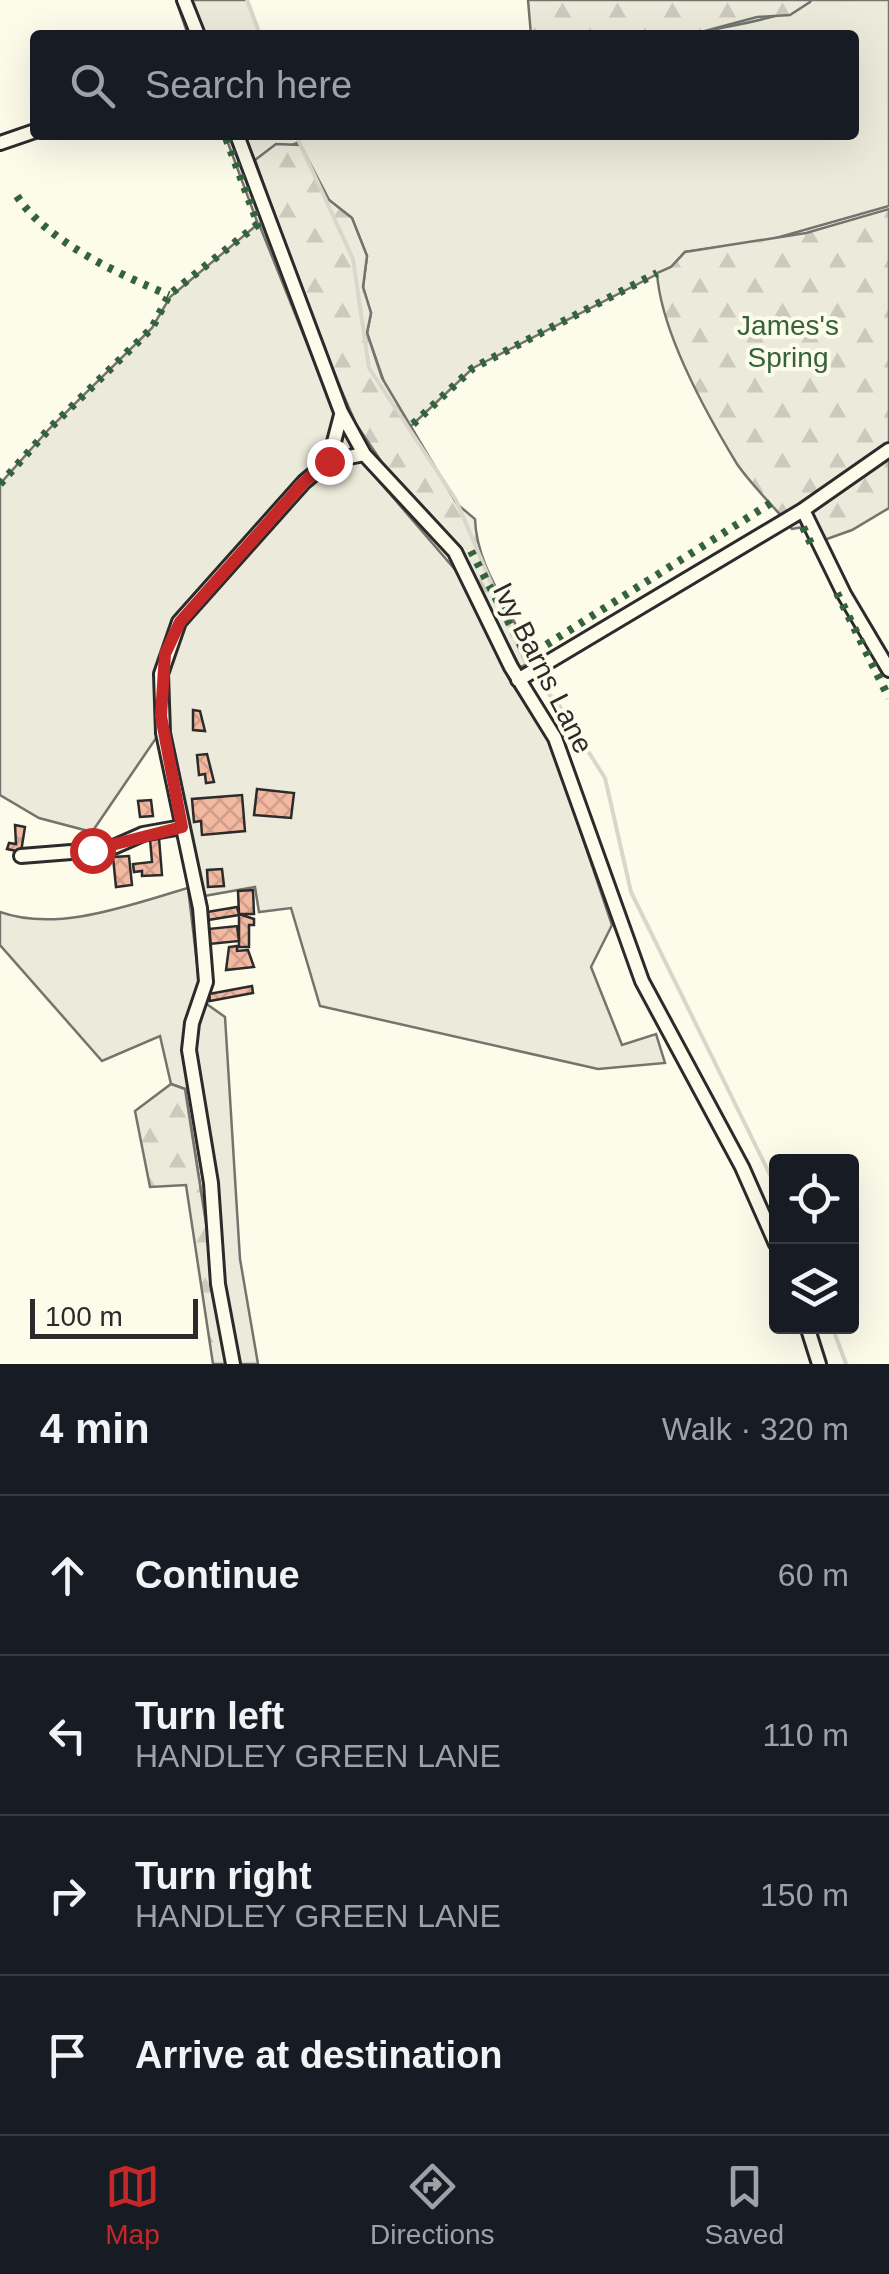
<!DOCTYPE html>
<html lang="en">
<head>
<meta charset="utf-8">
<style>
  :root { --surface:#171b24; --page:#242831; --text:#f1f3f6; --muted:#9ea1a6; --line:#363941; --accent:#c62828 }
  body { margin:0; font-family:Helvetica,sans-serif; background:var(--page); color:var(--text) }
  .controls { position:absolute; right:30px; bottom:30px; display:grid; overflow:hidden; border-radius:10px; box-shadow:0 10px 40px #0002 }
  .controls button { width:90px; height:90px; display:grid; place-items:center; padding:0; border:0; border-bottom:2px solid var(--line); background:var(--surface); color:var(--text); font:50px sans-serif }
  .scale { position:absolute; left:30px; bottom:25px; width:168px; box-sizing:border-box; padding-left:10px; border:5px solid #2b2b2b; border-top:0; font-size:28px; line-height:35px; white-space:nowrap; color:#2b2b2b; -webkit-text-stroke:8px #fdfbea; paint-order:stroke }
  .stop { position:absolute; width:30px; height:30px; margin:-22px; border:8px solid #c62828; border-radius:50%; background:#fff }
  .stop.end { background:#c62828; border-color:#fff; box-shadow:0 2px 10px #0008 }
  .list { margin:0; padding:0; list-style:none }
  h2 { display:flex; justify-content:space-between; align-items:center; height:130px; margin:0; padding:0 40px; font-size:42px }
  h2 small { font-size:32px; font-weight:400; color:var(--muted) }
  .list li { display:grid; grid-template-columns:65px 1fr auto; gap:30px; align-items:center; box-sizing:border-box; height:160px; padding:0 40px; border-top:2px solid var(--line) }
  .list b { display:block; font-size:38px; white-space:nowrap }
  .list p { margin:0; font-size:32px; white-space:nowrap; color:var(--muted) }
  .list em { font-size:32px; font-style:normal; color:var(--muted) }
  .icon { flex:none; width:55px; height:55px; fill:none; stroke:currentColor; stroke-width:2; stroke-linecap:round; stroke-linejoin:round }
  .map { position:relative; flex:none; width:889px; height:1364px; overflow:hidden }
  .search { position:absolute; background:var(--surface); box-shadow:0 10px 40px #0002; left:30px; right:30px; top:30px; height:110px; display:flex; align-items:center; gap:25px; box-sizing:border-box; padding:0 35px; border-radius:10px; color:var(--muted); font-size:38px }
  .sheet { height:770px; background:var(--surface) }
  nav { display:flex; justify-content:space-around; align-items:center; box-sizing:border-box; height:140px; border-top:2px solid var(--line); background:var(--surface); font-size:28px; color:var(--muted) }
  nav a { display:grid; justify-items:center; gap:5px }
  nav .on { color:var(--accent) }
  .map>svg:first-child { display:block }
  .grass { fill:#ecebdb; stroke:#74746e; stroke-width:2.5 }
  .forest { fill:url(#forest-firs); stroke:#74746e; stroke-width:2.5 }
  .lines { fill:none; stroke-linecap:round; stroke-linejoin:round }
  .stream { stroke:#d8d7c9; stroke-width:4 }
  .building { fill:url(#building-cross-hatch); stroke:#2b2b2b; stroke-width:2.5 }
  .minor-casing { stroke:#2b2b2b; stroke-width:18 }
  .minor { stroke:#fdfbea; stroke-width:12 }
  .hedge { stroke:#34623c; stroke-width:8; stroke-dasharray:5 8; stroke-linecap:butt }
  .route { stroke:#c62828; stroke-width:12 }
  .labels { text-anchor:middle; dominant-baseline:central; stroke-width:8; stroke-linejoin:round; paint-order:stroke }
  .park-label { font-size:28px; fill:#34623c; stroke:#fdfbea }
  .street-label { font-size:28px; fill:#2b2b2b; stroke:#fdfbea }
</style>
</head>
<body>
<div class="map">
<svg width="889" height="1364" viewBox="0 0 889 1364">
  <defs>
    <pattern id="forest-firs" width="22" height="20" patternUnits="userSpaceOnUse" patternTransform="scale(2.5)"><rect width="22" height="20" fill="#ecebdb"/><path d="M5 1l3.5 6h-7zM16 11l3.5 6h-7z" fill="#cbcabc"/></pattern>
    <pattern id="building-cross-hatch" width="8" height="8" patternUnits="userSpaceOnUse" patternTransform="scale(2.5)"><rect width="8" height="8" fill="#f2b8a0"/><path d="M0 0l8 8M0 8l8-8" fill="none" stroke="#d09e8a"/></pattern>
  </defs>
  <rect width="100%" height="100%" fill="#fdfbea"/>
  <!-- grass -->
  <path class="grass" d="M176,0H247L260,35H188Z
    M812,0H889V206L769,240L685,252L671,267L473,368L410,427L385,385L367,333L371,313L363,287L367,256L352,218L329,200L299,142L255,160L278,220L259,224L334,411L372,473L464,580L509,679L550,741L612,925L591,967L622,1045L656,1034L665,1063L598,1069L320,1006L291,908L259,912L255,887L204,896L167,722L92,832L39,818L0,795V484L49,429L152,328L170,297L258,224L225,135H854V35H690C727,25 783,20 812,0Z
    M188,888L199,980L194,995L225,1017L240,1259L258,1364H228L185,1089L171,1084L160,1036L102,1061L0,945V912C58,933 132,904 188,888Z"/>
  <!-- forest -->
  <path class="forest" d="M528,0H810V2L790,15L757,17L690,35H531Z
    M276,144L300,145L329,200L352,218L367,256L363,287L371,313L367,333L382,378L457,504L475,519C477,574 517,613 532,663L520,667L455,545L383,464L356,424L313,325L255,160Z
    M889,209V508L852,530L813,544L803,527L792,529C775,507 752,486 737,464C706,413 661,332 657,273L671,267L685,252L806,233Z
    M171,1084L185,1089L228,1364H213L186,1185L150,1187L135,1111Z"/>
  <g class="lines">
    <!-- stream -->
    <path class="stream" d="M247,0L260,35
      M296,135L353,259L369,368L456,500L525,662
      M540,686L557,702L605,778L631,892L776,1187
      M832,1326L846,1364"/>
  </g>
  <!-- building -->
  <path class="building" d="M193,710L200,711L205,731L193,730Z
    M207,754L214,782L206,783L205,774L199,775L197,755Z
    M257,789L294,793L291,818L254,815Z
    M242,795L245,831L202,835L201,821L194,822L192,799Z
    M151,800L153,816L140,817L138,801Z
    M15,825L25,827L21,852L7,849L9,843L16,844Z
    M159,838L162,875L142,876V871L134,872L133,864L152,862L150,839Z
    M129,856L132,885L116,887L113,857Z
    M222,869L224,886L208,887L207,870Z
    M253,890L254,914H239L238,891Z
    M237,907L239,915L208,920L207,912Z
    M239,914L254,919V925H249V947H239Z
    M237,926L239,941L210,944L208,929Z
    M237,946V951L248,950L254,967L226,970L229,947Z
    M252,986L253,993L210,1001L209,994Z"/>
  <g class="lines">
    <defs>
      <path id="minor" d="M184,0L198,35
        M237,135L341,412L364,454L455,552L511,667L555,738L642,981L742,1167L776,1244
        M0,143L35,131
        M329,461L364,454
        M803,510L844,594L889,670
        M518,680L803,510L889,450
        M21,856L109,849L143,834L182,827
        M807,1326L819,1364
        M233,1364L218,1284L211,1183L189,1050L192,1023L206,982L200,908L163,733L161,674L179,622L304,482L329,461L341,415"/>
    </defs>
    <!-- minor casing -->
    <use href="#minor" class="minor-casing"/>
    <!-- minor -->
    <use href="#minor" class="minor"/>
    <!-- hedge -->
    <path class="hedge" d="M17,196C46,241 120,275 169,295
      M413,424L473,368L657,273
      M0,484L49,429L152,328L169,295L258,224L225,135
      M803,527L814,550
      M471,551L527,657L771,503
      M837,593L889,698"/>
  </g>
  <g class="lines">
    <!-- route -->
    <path class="route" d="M92,850L182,827L161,716L165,654L180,622L304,482L329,461"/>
  </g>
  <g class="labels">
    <!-- park labels -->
    <g class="park-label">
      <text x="788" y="325">James's<tspan x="788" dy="32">Spring</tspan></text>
    </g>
    <!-- street labels -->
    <g class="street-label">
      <text transform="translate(543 668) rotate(63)">Ivy Barns Lane</text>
    </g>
  </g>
</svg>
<div class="controls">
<button><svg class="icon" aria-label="locate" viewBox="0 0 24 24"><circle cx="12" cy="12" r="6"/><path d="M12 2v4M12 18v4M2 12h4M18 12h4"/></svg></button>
<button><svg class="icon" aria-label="layers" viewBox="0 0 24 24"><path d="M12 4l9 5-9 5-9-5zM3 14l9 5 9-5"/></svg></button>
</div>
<div class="scale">100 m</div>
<div class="stop" style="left:92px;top:850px"></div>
<div class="stop end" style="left:329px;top:461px"></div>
<div class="search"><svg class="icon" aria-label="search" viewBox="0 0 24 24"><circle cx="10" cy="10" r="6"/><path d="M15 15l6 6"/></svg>Search here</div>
</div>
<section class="sheet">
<h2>4 min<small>Walk · 320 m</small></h2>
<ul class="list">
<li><svg class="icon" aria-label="ahead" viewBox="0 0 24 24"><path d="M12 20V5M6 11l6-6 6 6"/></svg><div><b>Continue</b></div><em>60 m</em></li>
<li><svg class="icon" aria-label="left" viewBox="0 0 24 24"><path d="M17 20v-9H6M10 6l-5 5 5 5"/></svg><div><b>Turn left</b><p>HANDLEY GREEN LANE</p></div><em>110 m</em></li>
<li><svg class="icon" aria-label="right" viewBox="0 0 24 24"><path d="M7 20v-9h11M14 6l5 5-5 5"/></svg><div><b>Turn right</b><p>HANDLEY GREEN LANE</p></div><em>150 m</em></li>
<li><svg class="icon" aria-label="arrive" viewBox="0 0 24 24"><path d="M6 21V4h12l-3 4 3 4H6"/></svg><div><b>Arrive at destination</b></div></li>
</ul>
</section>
<nav>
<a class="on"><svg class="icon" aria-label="map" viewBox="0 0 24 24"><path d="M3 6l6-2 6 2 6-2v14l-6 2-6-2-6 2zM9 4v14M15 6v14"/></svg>Map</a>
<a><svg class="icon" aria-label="directions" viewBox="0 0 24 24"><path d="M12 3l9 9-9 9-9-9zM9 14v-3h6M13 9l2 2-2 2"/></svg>Directions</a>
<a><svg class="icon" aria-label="saved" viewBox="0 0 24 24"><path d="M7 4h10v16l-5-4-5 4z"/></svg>Saved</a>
</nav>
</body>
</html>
